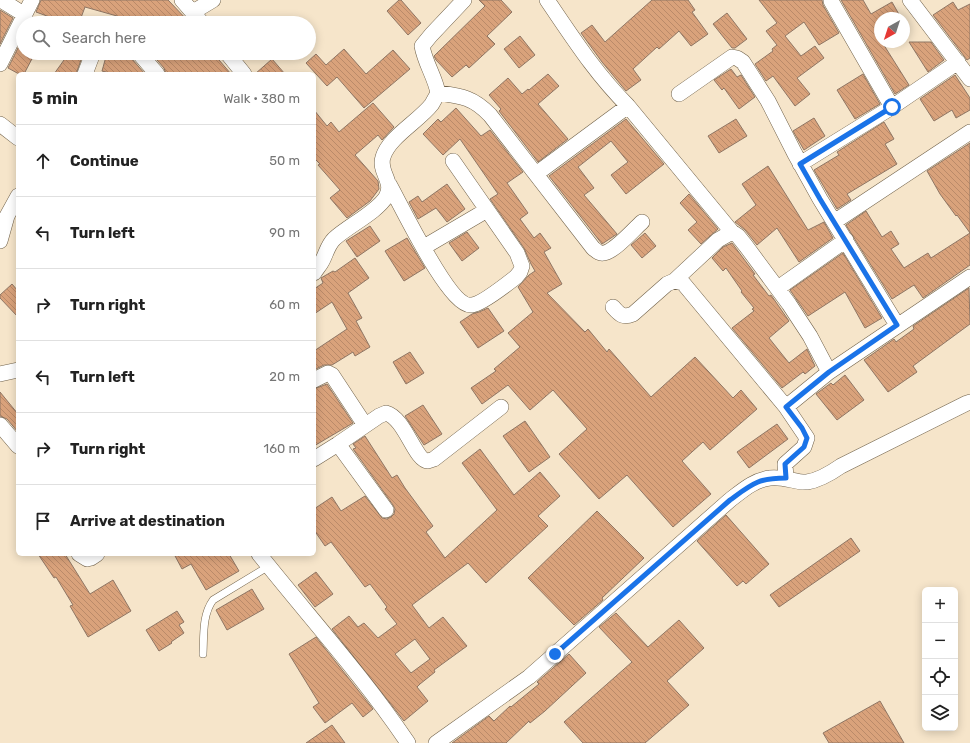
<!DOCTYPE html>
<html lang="en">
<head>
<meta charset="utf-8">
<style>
  :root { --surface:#fff; --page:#f2f2f2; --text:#222; --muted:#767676; --line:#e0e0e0 }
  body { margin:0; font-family:Rubik,sans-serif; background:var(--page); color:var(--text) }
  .controls { position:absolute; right:12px; bottom:12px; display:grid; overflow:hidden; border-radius:6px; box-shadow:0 2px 10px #0003 }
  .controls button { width:36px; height:36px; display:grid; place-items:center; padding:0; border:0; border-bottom:1px solid var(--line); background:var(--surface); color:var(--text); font:20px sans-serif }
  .compass { position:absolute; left:874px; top:12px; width:36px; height:36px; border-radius:50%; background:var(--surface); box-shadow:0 2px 10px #0003; rotate:219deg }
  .stop { position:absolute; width:12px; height:12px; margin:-9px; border:3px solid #1a73e8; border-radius:50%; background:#fff }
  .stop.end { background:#1a73e8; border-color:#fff; box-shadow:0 1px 4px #0008 }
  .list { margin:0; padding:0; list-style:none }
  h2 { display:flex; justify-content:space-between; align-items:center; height:52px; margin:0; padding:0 16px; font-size:17px }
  h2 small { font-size:13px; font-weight:400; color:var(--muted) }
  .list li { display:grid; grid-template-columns:26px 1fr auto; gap:12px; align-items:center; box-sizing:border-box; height:72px; padding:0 16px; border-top:1px solid var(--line) }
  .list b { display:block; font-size:15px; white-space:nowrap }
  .list em { font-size:13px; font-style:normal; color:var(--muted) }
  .icon { flex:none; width:22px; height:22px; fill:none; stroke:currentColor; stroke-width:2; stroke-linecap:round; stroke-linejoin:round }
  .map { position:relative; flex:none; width:970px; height:743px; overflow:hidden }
  .search { position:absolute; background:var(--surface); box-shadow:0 2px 10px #0003; left:16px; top:16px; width:300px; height:44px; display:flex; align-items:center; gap:10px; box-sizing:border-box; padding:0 14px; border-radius:22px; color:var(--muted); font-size:15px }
  .panel { position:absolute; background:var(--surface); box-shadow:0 2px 10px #0003; left:16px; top:72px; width:300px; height:484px; border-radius:6px }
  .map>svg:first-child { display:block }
  .building { fill:url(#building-back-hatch); stroke:#8f7664; fill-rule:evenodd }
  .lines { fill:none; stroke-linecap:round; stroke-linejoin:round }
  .lane-casing { stroke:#706149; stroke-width:8 }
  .street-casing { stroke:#706149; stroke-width:16 }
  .lane { stroke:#fff; stroke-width:7 }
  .street { stroke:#fff; stroke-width:15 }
  .route { stroke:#1a73e8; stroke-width:5 }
</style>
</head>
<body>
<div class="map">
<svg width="970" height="743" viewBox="0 0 970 743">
  <defs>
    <pattern id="building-back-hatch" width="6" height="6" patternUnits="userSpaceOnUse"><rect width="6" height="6" fill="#d9a27b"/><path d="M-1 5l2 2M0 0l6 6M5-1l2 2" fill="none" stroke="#ba8a69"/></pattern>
  </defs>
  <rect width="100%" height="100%" fill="#f6e5ca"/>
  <!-- building -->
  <path class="building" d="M41,0H168L190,23H115L117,16L85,7L79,23H66L36,12Z
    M399,0H401L421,23L408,35L387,11Z
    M479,0H501L512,12L487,36L495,44L469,68L466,65L452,77L436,60L434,56L485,6Z
    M652,0H688L695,10L692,12L708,34L691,46L679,31L659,49L657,47L633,69L641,80L626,91L602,62L581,33L592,25L605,42Z
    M759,0H822L823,5L839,33L819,45L804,22L785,36L801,56L815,46L824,58L797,78L810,94L795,106L773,76L766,81L755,64L773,51L772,49L777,45L766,31L777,23Z
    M841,0H863L871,14L892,2L901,18H880V42H882L909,85L895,94Z
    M953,2L958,10L970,4V58L967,60L933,15Z
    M0,10L13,18L0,44Z
    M727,13L747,39L735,48H732L713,24Z
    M520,36L535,55L519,68L504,49Z
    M23,38V53H35L24,74H19L8,68Z
    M909,42H931L944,60L928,72Z
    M344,49L366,74L393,50L410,69L364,108L337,77L327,86L306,63L316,54L326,65Z
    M69,53L81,60L76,74H54Z
    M107,53H130L132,59L145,74H113L102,71Z
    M151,53H213L231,74H166L164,68Z
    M272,59L285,74H255Z
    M731,69L737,77L741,75L755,97L739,109L724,88L722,90L714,80Z
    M548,74L559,86L538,104L568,139L538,162L499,111L501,109L489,95L508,78L522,94L528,89L529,90Z
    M863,74L880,104L855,119L837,90Z
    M955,75L970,98V110L956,118L952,110L934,121L920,99Z
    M373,103L394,127L382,140L378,135L355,155L378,181L379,189L370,201L347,218L330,198L340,190L318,165L320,164L314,158V110L327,126L331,122L339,132Z
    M456,108L481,136L490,130L523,172L507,183L528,213L520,219L534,238L540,233L551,248L544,252L562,284L547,293L585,332L588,329L607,352L609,349L651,397L695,357L733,398L741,390L757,409L710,450L703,442L682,461L711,494L673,527L627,475L599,499L559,454L587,429L553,390L530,410L508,385L482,404L471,388L496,371L494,369L520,347L508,333L533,312L518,287L529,275L535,271L531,264L524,248L490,199L498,194L460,139L443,155L423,134L438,119L441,122Z
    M814,118L825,136L804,150L793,131Z
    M626,119L664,164L626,194L611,175L628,162L611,141L578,167L594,188L584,195L617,234L602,244L549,176Z
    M736,119L747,136L719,153L708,136Z
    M884,122L894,139L885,144L897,164L847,194L851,200L837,209L814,170L839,155L837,152Z
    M970,143V233L957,215L956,216L940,194L927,171Z
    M768,166L808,230L824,222L833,238L799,262L777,228L757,245L745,230L735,222L756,205L742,184Z
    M447,184L465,209L447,222L436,208L418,219L409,202L418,196L422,202Z
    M689,194L718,229L701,244L688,230L697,222L680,203Z
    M866,211L882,237L891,231L899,244L891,249L904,268L928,253L931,258L970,233V265L923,298L914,285L892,299L846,225Z
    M370,226L380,241L357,257L346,241Z
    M467,232L479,248L462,261L449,243Z
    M645,233L656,246L642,258L631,245Z
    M407,238L425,268L404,281L385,251Z
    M732,243L755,274L753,275L769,296L771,295L789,321L769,338L789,363L807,349L815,366L805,374L803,372L782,388L732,328L754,311L752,309L754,308L741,292L742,291L726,268L723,271L712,258L723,247Z
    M843,253L882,318L865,328L845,292L808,316L790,290Z
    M355,258L369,278L348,293L362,318L356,321L370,347L355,356L353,352L332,365H324L314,370V351L347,329L332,302L314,314V289L323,283L321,278L333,271L335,272Z
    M12,284L18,291V317L0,298V295Z
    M969,288L970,324L913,366L917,372L888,392L864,360L894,339L896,342L914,329L913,326Z
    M488,308L504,331L478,348L460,322L472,314L479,312Z
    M410,352L424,373L406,384L393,362Z
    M845,375L864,400L837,420L816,394L831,383L833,385Z
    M327,384L353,423L314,446V389Z
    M0,392L18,414V432L7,419L0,416Z
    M423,405L442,434L424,445L405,416Z
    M525,421L550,457L529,472L503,436Z
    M777,424L788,439L749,468L737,452Z
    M365,436L392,478L397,475L405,488L433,526L426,532L445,558L497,510L462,463L480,449L514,495L540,472L560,496L538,516L548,526L486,583L468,563L412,605L429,628L443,617L467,646L434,670L435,672L420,684L417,687L428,701L404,721L332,629L349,616L358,627L364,623L378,638L397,624L385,609L387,607L370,584L365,587L331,542L325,546L314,530V509L332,497L341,511L365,496L382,518L387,519L391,517L394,514L395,509L393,505L353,449L356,448L353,444ZM415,639L430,659L411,673L395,654Z
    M597,511L644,558L602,598L603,600L574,625L528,578Z
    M726,515L769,564L746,584L743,581L737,586L697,541Z
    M851,538L860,551L779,607L770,595Z
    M38,554H65L90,594L113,580L131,611L88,637L70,606L73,605L56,577L54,578Z
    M174,554H229L239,571L206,590L191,564L182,569Z
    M316,572L333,594L315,607L298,585Z
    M252,589L264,609L227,630L216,610Z
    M177,611L184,622L179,625L184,633L171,642L172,643L159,651L146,630Z
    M616,613L648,647L679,620L704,648L667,681L689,705L645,743H583L564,722L632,662L599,627Z
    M316,637L373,709L363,717L352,703L325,723L313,707L319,703L289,654Z
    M569,654L586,673L545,711L530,723L529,721L506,743H452L489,716L494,721L510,706L511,707L539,684L537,682Z
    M880,701L904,743H829L823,733Z
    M332,725L345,743H306Z"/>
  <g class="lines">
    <defs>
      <path id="lane" d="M203,654C204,636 202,615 213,600L269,566"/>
      <path id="street" d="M1,0L25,15
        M182,0L202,23
        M547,0C573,38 595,73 628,106L732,232
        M910,0L970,79
        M831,1L892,107
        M193,12L213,0
        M139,53L157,74
        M227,53L244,74
        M0,64L32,0
        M85,74L93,53
        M438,93C461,96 473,97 490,115L593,248C597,251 599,254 604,253C615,251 633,230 642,222
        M679,94L732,57L737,58L743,62L768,101L795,154L820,199L897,325
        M0,124L18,138
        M800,164L892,107L958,62
        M536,174L628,106
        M389,184C400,203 450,309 472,305C482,304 507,284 516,277L520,272L522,266L517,253L453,161
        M834,222L970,132
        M0,241L7,216L18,196
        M424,247L487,210
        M314,273C316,270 319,266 321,263C326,255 327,246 334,239C348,226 377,212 386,197C395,182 378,172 383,157C389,137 419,121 432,104C434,100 436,97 438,93C435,77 425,63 422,46L431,35L464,0
        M674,281L718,240L732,232L738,236L746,246L789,304L810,336L829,372
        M778,288L846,240
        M613,307C620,315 623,318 633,314L667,284L674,281L683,283L786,407L807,438L804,447L785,464L786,478
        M0,374L18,370
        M314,380L328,373L332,375L365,425
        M786,407L829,372L970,277
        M0,425L18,446
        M338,444L379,416L386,413C405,418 415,461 428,461C428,461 434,459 434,459L501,407
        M314,459L338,444L386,510
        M79,554L87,559L91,558L97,554
        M259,554C309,617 363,676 408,743
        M436,743L529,677L730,500C743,490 754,480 770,478C783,476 797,483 807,482C820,480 831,473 841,466L967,403L970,402"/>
    </defs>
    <!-- lane casing -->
    <use href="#lane" class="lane-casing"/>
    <!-- street casing -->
    <use href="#street" class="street-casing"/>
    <!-- lane -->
    <use href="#lane" class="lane"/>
    <!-- street -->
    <use href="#street" class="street"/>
  </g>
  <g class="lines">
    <!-- route -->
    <path class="route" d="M555,654L730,500C752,484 758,478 786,478L785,464L804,447L807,438L802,428L786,407L829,372L897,325L820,199L800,164L892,107"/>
  </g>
</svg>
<div class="controls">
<button>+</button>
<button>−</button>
<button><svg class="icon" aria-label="locate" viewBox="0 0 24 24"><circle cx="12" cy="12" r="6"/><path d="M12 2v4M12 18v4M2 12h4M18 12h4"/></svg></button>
<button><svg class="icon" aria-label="layers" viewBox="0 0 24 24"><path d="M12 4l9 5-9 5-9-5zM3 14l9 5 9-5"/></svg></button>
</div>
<svg class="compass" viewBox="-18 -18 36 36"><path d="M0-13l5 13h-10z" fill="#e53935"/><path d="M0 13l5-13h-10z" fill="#767676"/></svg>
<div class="stop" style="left:892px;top:107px"></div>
<div class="stop end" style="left:555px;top:654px"></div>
<div class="search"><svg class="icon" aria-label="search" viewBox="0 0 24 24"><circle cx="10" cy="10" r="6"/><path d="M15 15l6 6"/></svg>Search here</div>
<section class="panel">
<h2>5 min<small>Walk · 380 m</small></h2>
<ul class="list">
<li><svg class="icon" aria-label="ahead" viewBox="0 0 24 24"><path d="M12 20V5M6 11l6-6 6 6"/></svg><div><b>Continue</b></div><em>50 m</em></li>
<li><svg class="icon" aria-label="left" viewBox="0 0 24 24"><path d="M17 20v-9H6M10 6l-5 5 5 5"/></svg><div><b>Turn left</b></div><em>90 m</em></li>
<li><svg class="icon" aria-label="right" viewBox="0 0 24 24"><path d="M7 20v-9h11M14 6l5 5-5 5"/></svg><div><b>Turn right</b></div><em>60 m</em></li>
<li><svg class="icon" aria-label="left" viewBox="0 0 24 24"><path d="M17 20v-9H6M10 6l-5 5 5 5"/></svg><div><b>Turn left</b></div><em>20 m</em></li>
<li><svg class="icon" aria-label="right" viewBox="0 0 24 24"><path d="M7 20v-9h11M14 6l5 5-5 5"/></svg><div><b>Turn right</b></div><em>160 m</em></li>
<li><svg class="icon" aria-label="arrive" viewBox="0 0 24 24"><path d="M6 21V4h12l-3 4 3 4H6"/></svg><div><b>Arrive at destination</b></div></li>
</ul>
</section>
</div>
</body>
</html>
